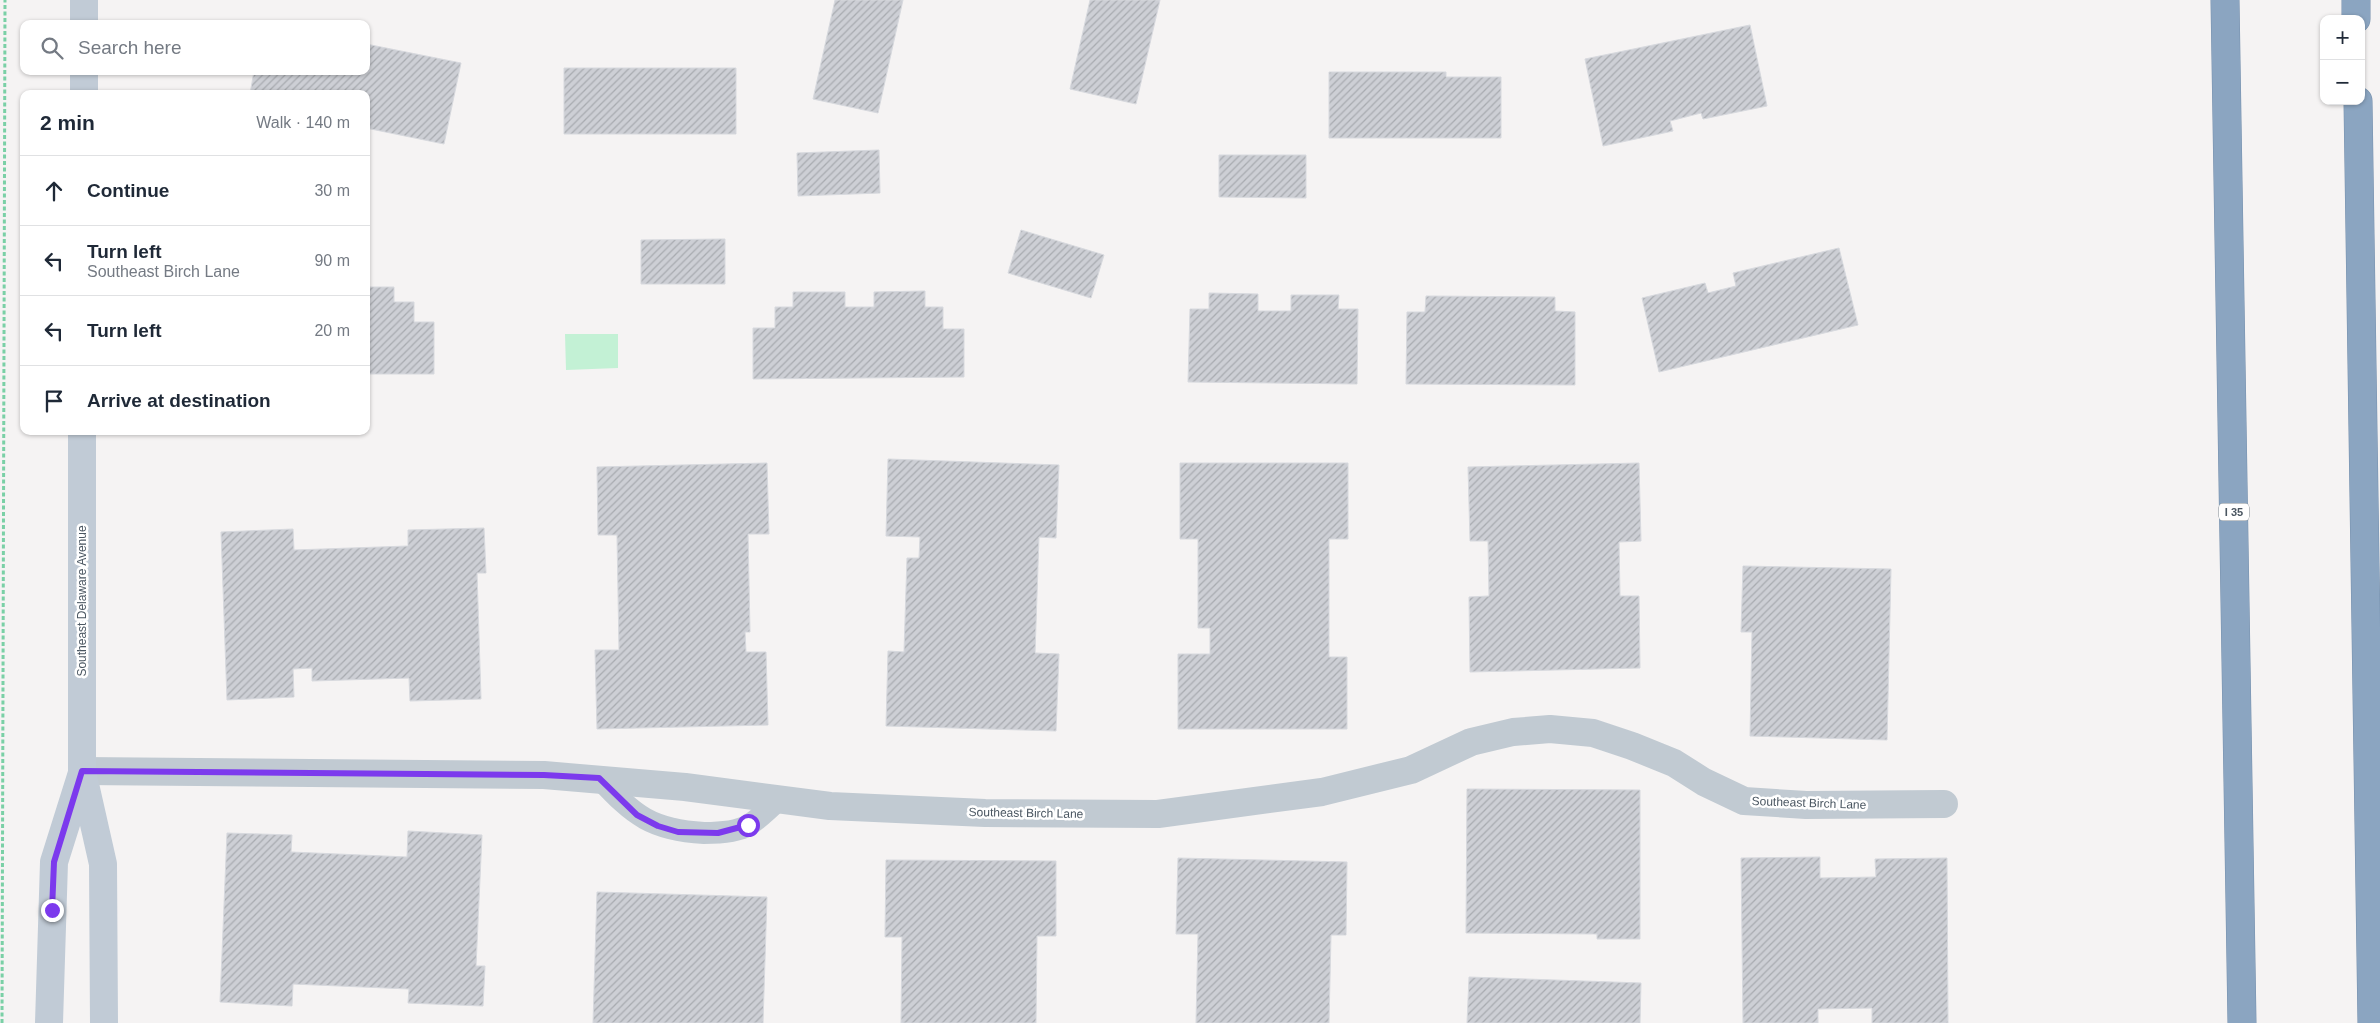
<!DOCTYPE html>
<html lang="en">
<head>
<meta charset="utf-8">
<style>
  :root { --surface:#fff; --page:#f6f6f7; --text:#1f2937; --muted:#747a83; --line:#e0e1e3 }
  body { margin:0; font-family:Arial,sans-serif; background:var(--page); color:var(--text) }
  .controls { position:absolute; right:15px; top:15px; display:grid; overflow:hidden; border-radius:10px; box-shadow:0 1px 4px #0004 }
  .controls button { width:45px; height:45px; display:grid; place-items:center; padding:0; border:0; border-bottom:1px solid var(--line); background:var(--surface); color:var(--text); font:25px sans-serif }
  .stop { position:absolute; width:15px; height:15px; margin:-11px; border:4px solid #7c3aed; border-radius:50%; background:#fff }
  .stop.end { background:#7c3aed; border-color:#fff; box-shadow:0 1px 5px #0008 }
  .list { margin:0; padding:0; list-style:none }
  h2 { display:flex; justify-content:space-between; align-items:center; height:65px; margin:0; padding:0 20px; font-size:21px }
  h2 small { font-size:16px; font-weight:400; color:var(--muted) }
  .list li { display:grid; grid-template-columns:32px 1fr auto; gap:15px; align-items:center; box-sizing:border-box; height:70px; padding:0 20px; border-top:1px solid var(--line) }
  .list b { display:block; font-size:19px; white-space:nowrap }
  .list p { margin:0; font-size:16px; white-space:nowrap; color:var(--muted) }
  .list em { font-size:16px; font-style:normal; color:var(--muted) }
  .icon { flex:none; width:28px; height:28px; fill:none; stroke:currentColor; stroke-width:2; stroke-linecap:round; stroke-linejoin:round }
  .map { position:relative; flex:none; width:2380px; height:1023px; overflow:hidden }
  .search { position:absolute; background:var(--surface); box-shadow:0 1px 4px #0004; left:20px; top:20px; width:350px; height:55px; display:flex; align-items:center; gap:12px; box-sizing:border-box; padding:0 18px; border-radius:10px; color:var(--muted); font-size:19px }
  .panel { position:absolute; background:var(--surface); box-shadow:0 1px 4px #0004; left:20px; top:90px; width:350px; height:345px; border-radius:10px }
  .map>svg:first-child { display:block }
  .grass { fill:#c3f1d5 }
  .building { fill:url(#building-hatch); stroke:#d7d9de }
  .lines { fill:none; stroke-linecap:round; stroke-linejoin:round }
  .motorway-casing { stroke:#7690ad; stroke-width:29 }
  .path { stroke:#7ad0a6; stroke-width:3; stroke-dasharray:4 2.5; stroke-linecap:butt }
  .service { stroke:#c1cad2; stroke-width:22 }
  .minor { stroke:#c1cad2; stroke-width:28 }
  .secondary { stroke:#c1cbd6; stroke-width:28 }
  .motorway { stroke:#8ba5c1; stroke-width:28 }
  .route { stroke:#7c3aed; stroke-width:6 }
  .labels { text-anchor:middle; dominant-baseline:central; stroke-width:5; stroke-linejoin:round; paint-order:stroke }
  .shield { fill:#fff; stroke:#808990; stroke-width:1 }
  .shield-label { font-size:11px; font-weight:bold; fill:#4a5661 }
  .street-label { font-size:12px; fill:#4a5661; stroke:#fff }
</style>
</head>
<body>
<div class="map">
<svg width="2380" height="1023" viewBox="0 0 2380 1023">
  <defs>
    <pattern id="building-hatch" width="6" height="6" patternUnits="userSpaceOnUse" patternTransform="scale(1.25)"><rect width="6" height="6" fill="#cdcfd5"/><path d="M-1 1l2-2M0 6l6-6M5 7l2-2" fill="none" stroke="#a8abb0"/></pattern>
  </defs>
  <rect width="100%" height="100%" fill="#f5f3f3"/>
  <!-- grass -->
  <path class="grass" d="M565,334H618V368L566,370Z"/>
  <!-- building -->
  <path class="building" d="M835,0H903L878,113L813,99Z
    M1090,0H1160L1136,104L1070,89Z
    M1750,25L1767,106L1703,119L1701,113L1670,121L1673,131L1603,146L1585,59Z
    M366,44L461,63L444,144L366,128V94H250L254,71H366Z
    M564,68H736V134H564Z
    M1329,72H1446V77H1501V138H1329Z
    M879,150L880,193L798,196L797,153Z
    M1219,155H1306V198L1219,197Z
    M1021,230L1104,255L1091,298L1008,273Z
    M725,239V284H641V240Z
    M1839,248L1858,325L1659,372L1642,298L1705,283L1708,293L1736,286L1733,273Z
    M366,287H394V302H414V322H434V374H366Z
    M925,291V307H943V329H964V377L753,379V328H775V307H793V292H845V307H874V292Z
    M1209,293L1258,294V311H1291V295H1339L1338,309H1358L1357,384L1188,382L1190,309H1209Z
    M1426,296L1555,297V311L1575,312V385L1406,384L1407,312H1425Z
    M888,459L1059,465L1056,538L1039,537L1035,653L1059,654L1056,731L886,726L888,651L904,652L907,558H919L920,537L886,536Z
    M767,463L769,534H748L750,632H745L746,652H766L768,725L597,729L595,650H619L617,535H598L597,467Z
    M1180,463H1348V539H1329V657H1347V729H1178V654H1210V628H1198V539H1180Z
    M1639,463L1641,541L1619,542L1620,596H1639L1640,668L1470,672L1469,597L1489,596L1488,541H1470L1468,467Z
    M484,528L486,573H477L481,699L410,701L409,678L312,681V668L293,669L294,697L227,700L221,532L293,529L294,550L408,546V530Z
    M1743,566L1891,569L1887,740L1750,736L1752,632H1741Z
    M1467,789L1640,790V939H1597V934L1466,933Z
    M408,831L482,835L476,966H485L483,1006L408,1003L409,989L293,984L292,1006L220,1002L227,833L292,835L291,852L407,857Z
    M1820,857V878L1876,877L1875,859L1947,858L1948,1023H1872V1008L1818,1009V1023H1743L1741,858Z
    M1178,858L1347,862L1346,935H1331L1329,1023H1196L1198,934H1176Z
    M886,860L1056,861V936H1037L1036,1023H901L902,937H885Z
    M597,892L767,897L763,1023H593Z
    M1469,977L1641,983L1640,1023H1467Z"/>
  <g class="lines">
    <defs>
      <path id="motorway" d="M2225,0L2242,1023
        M2356,0V19
        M2358,101L2372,1023"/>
    </defs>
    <!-- motorway casing -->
    <use href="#motorway" class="motorway-casing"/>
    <!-- path -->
    <path class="path" d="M2,1023L5,0"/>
    <!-- service -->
    <path class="service" d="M599,778C634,816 652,830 704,833C718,833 737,832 749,825C760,818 769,808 779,800"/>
    <!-- minor -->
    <path class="minor" d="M82,771L544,775L685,787L830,806L985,813L1158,814L1322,792L1411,770L1471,742L1513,732L1550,729L1593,733L1632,746L1674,763L1704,782L1744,801L1806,805L1944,804"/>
    <!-- secondary -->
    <path class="secondary" d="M84,24V0
      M84,94V71
      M82,431V771L103,864L104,1023
      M49,1023L54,862L82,773"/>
    <!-- motorway -->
    <use href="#motorway" class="motorway"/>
  </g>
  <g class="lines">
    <!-- route -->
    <path class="route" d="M52,910L54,862L82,771L544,775L599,778L637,815L658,826L678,832L718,833L748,825"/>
  </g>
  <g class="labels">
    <!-- shield labels -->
    <rect class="shield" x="2219" y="503.5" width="30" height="17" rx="4"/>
    <g class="shield-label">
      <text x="2234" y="512">I 35</text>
    </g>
    <!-- street labels -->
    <g class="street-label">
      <text transform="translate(82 601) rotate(-90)">Southeast Delaware Avenue</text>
      <text transform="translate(1809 803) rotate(2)">Southeast Birch Lane</text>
      <text transform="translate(1026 813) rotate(1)">Southeast Birch Lane</text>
    </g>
  </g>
</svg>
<div class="controls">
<button>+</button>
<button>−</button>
</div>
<div class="stop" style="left:748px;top:825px"></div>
<div class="stop end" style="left:52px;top:910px"></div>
<div class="search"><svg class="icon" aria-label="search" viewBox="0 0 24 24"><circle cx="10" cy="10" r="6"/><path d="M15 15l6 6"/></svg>Search here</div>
<section class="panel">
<h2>2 min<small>Walk · 140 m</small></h2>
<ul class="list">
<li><svg class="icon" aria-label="ahead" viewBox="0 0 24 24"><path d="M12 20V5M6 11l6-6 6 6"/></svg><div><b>Continue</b></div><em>30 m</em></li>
<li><svg class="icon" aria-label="left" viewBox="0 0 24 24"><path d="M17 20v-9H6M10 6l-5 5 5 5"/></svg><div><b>Turn left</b><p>Southeast Birch Lane</p></div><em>90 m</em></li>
<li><svg class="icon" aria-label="left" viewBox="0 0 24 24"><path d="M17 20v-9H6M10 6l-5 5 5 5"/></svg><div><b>Turn left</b></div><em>20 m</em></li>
<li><svg class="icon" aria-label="arrive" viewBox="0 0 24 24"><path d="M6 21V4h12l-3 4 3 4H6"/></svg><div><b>Arrive at destination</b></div></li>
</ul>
</section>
</div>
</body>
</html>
